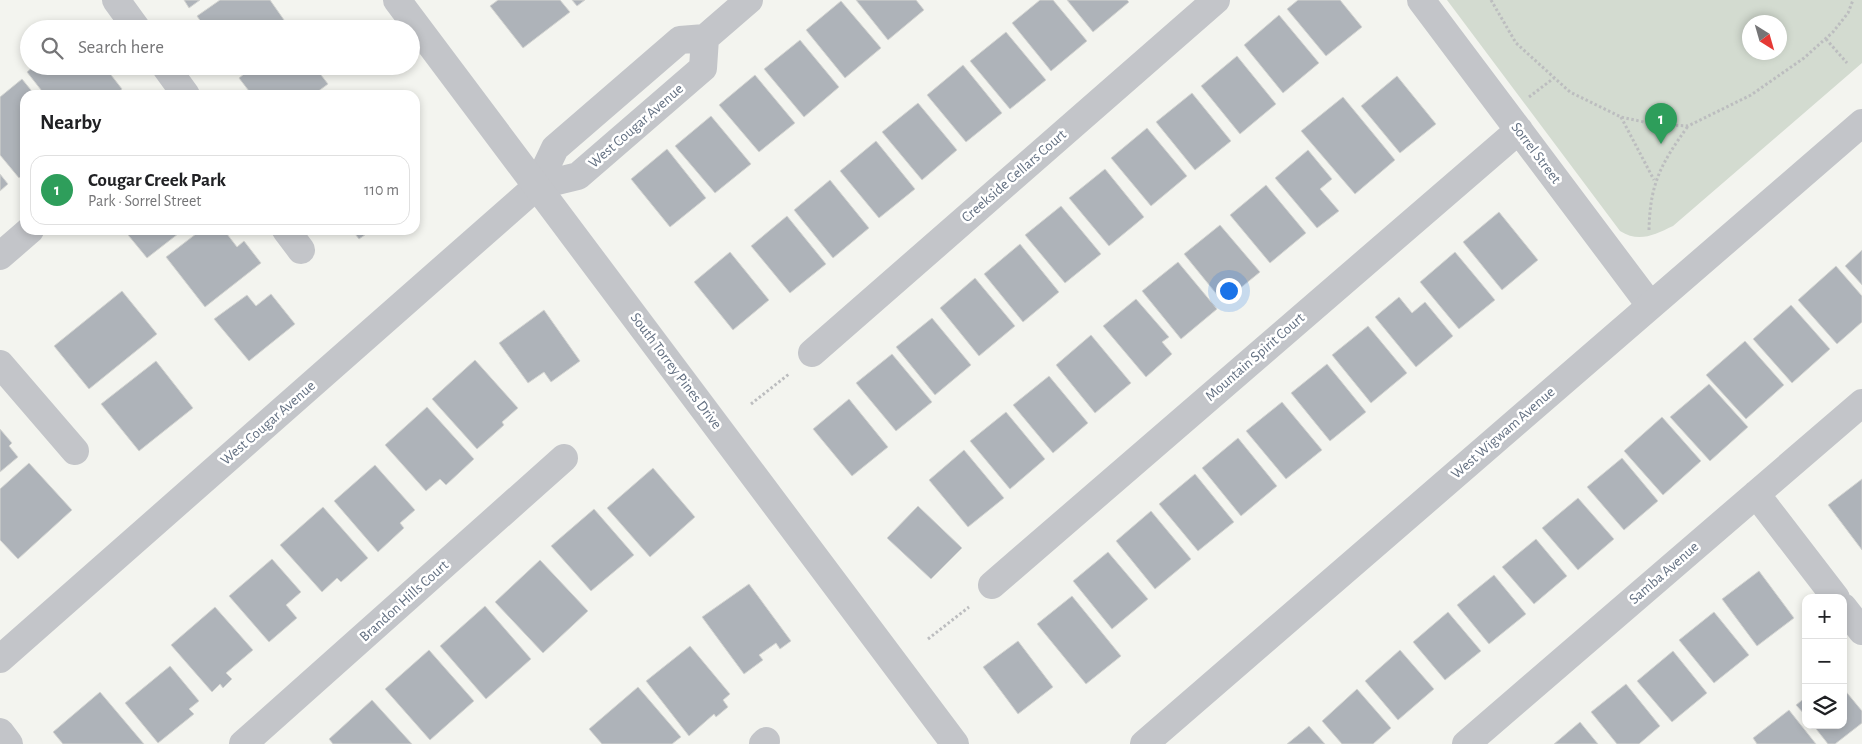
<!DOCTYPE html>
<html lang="en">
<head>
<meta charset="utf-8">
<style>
  :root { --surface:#fff; --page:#f6f6f6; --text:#202124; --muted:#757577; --line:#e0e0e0; --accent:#e9651a }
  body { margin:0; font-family:"Alegreya Sans",sans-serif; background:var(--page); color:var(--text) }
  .controls { position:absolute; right:15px; bottom:15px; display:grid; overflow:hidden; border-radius:10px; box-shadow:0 2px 8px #0003 }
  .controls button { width:45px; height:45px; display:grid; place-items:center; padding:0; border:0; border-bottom:1px solid var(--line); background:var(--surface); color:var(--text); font:25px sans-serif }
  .compass { position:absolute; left:1742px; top:15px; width:45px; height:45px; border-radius:50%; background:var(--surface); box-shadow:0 2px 8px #0003; rotate:143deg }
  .you { position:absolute; left:1228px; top:290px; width:18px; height:18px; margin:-12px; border:4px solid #fff; border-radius:50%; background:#1a73e8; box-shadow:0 0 0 8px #1a73e833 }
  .badge { display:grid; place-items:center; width:32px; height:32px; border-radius:50%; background:var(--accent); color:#fff; font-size:16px; font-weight:700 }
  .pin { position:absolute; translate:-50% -41px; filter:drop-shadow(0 1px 2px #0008) }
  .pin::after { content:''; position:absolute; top:26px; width:18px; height:15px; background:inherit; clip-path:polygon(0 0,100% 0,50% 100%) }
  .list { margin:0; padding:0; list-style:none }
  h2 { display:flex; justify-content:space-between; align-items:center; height:65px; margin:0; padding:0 20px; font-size:21px }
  h2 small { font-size:16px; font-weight:400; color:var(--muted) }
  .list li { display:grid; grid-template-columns:32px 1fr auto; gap:15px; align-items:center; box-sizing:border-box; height:70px; margin:0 10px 10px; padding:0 10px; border:1px solid var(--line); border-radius:15px }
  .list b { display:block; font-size:19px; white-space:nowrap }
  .list p { margin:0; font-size:16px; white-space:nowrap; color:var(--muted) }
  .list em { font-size:16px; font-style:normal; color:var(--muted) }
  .icon { flex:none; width:28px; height:28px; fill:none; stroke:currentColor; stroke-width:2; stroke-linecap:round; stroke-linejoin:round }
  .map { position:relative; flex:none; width:1862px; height:744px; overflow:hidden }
  .search { position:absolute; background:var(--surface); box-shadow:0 2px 8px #0003; left:20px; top:20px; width:400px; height:55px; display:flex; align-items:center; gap:12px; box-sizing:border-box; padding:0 18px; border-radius:28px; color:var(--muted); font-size:19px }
  .panel { position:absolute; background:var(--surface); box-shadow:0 2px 8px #0003; left:20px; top:90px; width:400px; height:145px; border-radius:15px }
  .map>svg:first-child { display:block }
  .green { fill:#d3dbd0; fill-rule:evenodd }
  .building { fill:#aeb3b9; stroke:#d4d5d2 }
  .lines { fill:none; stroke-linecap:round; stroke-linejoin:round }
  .path { stroke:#bcbdbf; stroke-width:3; stroke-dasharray:2.5 2.5; stroke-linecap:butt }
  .minor { stroke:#c3c5c9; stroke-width:28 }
  .tertiary { stroke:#c3c5c9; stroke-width:28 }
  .labels { text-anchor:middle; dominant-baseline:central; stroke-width:5; stroke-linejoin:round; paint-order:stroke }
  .street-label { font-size:15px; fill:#626f81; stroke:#fff }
</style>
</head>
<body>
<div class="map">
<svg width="1862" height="744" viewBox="0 0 1862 744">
  <rect width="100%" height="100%" fill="#f3f4ef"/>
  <!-- green -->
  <path class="green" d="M1447,0H1862V63L1673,226C1654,235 1639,243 1620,231ZM1780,22V52H1750V22Z"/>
  <!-- building -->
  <path class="building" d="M184,0H200L189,8Z
    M220,0H270L289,27L286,29H206L197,16Z
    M498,0H560L570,12L523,48L490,6Z
    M572,0H585L577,6Z
    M856,0H916L924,10L888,40Z
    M1040,0H1053L1087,41L1051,71L1012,23Z
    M1067,0H1127L1129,2L1093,32Z
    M1298,0H1340L1362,27L1326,56L1287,9Z
    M841,1L881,48L845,78L806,30Z
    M1279,15L1319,63L1283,93L1244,45Z
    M1006,32L1046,80L1010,109L970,61Z
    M800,40L839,87L804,117L764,69Z
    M1237,56L1276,104L1240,134L1201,86Z
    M963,65L1002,113L966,142L927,95Z
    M34,66H104L122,89L115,95H45L27,72Z
    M254,66H314L328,84L313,95H252L239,78Z
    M755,75L795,123L759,152L719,105Z
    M1397,76L1436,124L1400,153L1361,106Z
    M22,79L35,95H25V173L19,178L0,155V97Z
    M1192,93L1231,141L1195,170L1156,122Z
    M1343,97L1395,160L1355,194L1301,131Z
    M918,103L957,150L922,180L882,132Z
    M711,116L751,164L715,193L675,146Z
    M1147,128L1187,176L1151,206L1111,158Z
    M876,141L915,189L879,218L840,171Z
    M667,149L706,198L670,227L631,179Z
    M1308,150L1332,179L1320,189L1339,211L1317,228L1275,178Z
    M1105,169L1144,217L1109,246L1069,198Z
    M0,174L8,184L0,191Z
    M830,180L869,228L833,258L794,210Z
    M1266,185L1306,233L1270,263L1230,215Z
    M1061,206L1101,254L1065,283L1025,235Z
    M1499,212L1538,260L1502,290L1463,242Z
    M787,216L826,264L790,293L751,246Z
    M1220,225L1260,272L1223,302L1184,254Z
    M124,230H183L147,258Z
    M201,230H224L237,247L244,241L261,263L205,307L166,257Z
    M352,230H372L359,239Z
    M1020,244L1059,292L1023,322L984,274Z
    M1862,250V285L1845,266Z
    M730,252L769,300L733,330L694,282Z
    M1455,252L1495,300L1459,329L1420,282Z
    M1178,262L1217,309L1181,339L1142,291Z
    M1836,266L1862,296V322L1837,344L1798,300Z
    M975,278L1015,326L979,356L940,308Z
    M122,291L157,334L89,389L54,346Z
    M271,294L295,324L249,361L214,319L247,295L256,306Z
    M1399,297L1412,313L1425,302L1453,336L1416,367L1375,317Z
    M1136,299L1169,337L1162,342L1172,354L1146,377L1103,326Z
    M1791,305L1830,349L1792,383L1753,339Z
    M544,310L580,361L551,382L544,372L528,383L499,343Z
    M932,318L971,365L935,395L896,347Z
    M1368,326L1407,373L1371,403L1332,355Z
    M1091,335L1131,383L1095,413L1056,365Z
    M1745,341L1784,385L1746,419L1706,375Z
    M892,354L932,402L896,431L856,383Z
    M475,360L518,408L502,422L504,425L477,449L432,399Z
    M156,361L193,408L139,451L101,404Z
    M1327,364L1366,412L1330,441L1291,393Z
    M1049,376L1088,423L1053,453L1013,405Z
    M1709,384L1748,427L1710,461L1670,417Z
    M849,399L888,447L852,476L813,429Z
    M1282,402L1322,450L1286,479L1246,431Z
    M427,407L474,459L446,485L440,479L426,491L385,445Z
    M1006,412L1045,459L1010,489L970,441Z
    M1662,417L1701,461L1663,495L1624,451Z
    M0,429L12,443L9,446L18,457L0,472Z
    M1238,438L1277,486L1241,516L1202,468Z
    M964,450L1004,498L968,527L929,480Z
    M1622,458L1658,501L1624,530L1587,487Z
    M29,463L72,510L18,559L0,540V489Z
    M375,465L415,510L400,523L404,528L378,552L334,501Z
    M653,468L695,517L650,557L607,508Z
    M1195,474L1234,522L1198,551L1159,504Z
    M1862,479V550L1828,505Z
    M1578,498L1614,539L1578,570L1542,528Z
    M918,506L962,548L931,579L887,538Z
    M323,507L368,558L341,582L337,578L322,592L280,545Z
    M594,509L634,555L591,591L551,546Z
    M1151,511L1191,559L1155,589L1116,541Z
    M1536,539L1567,576L1534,604L1502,567Z
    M1108,552L1148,599L1112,629L1073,581Z
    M272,559L301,592L286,605L297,618L269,642L229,596Z
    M540,560L588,611L543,653L495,602Z
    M1759,571L1794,618L1757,646L1722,599Z
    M1494,575L1526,614L1489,644L1457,605Z
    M749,584L791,641L780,649L776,643L759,655L763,660L744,674L702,617Z
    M1072,596L1121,656L1086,684L1037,624Z
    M485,606L531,659L486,699L440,646Z
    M215,607L253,650L226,673L232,679L223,688L220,684L212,692L171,645Z
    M1448,612L1481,651L1445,680L1413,642Z
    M1714,612L1749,655L1714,683L1679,640Z
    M1018,641L1053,687L1018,714L983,667Z
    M690,646L730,694L723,700L728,707L716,717L714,714L689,736L646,681Z
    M429,650L474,701L430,740L385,689Z
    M1400,650L1434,689L1398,720L1365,681Z
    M1673,651L1707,693L1672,722L1637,681Z
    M170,666L199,701L189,709L194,714L158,743L125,703Z
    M1626,684L1660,726L1639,744H1617L1591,712Z
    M638,687L681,737L672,744H602L589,729Z
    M1843,688L1862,711V723L1835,744H1828L1813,725H1843Z
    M1357,689L1391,728L1373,744H1342L1322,721Z
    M100,692L144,744H63L53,732Z
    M1806,697V716L1796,705Z
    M372,700L412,744H333L329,739Z
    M1789,710L1816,744H1757L1753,738Z
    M1580,722L1598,744H1554Z
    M1309,726L1325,744H1287Z"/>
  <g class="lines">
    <!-- path -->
    <path class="path" d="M1491,0L1516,43L1570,92L1621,117L1653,124L1688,126L1751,95L1804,58L1833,32L1848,13L1853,0
      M1826,39L1847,63
      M1529,97L1554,78
      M1621,117L1654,180
      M1649,230C1650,183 1661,164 1688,126
      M751,404L789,374
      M928,639L969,607"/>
    <!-- minor -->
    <path class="minor" d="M116,0L137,29
      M1421,0L1650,305
      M165,66L186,95
      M537,186L578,176L703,68L705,38
      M286,230L301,250
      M0,256L30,230
      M812,353L1216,0
      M0,364L75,451
      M1756,494L1836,598
      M992,585L1519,130
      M1843,607L1862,631
      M0,659L537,186L555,148L680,40L705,38L749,0
      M0,732L9,744
      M243,744L564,458
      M763,744L766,741
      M1466,744L1862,403"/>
    <!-- tertiary -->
    <path class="tertiary" d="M397,0L955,744
      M1144,744L1862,123"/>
  </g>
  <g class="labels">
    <!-- street labels -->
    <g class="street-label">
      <text transform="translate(636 126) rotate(-41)">West Cougar Avenue</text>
      <text transform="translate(1536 153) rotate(53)">Sorrel Street</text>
      <text transform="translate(1014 176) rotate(-41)">Creekside Cellars Court</text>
      <text transform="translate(1255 357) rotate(-41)">Mountain Spirit Court</text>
      <text transform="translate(676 371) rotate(53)">South Torrey Pines Drive</text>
      <text transform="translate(268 423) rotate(-41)">West Cougar Avenue</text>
      <text transform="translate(1503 433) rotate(-41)">West Wigwam Avenue</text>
      <text transform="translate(1664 573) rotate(-41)">Samba Avenue</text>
      <text transform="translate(404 601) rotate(-42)">Brandon Hills Court</text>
    </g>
  </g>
</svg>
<div class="controls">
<button>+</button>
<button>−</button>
<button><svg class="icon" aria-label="layers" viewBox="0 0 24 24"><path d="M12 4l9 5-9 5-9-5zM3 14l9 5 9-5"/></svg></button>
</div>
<svg class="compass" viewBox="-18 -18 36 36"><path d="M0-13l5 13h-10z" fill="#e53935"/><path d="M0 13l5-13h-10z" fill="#757577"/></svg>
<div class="you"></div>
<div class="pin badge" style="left:1661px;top:144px;background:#2e9e5b">1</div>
<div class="search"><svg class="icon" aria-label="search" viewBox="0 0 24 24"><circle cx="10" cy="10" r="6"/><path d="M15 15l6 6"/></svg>Search here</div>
<section class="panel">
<h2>Nearby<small></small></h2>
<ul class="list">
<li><span class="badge" style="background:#2e9e5b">1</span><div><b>Cougar Creek Park</b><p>Park · Sorrel Street</p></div><em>110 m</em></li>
</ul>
</section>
</div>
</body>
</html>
